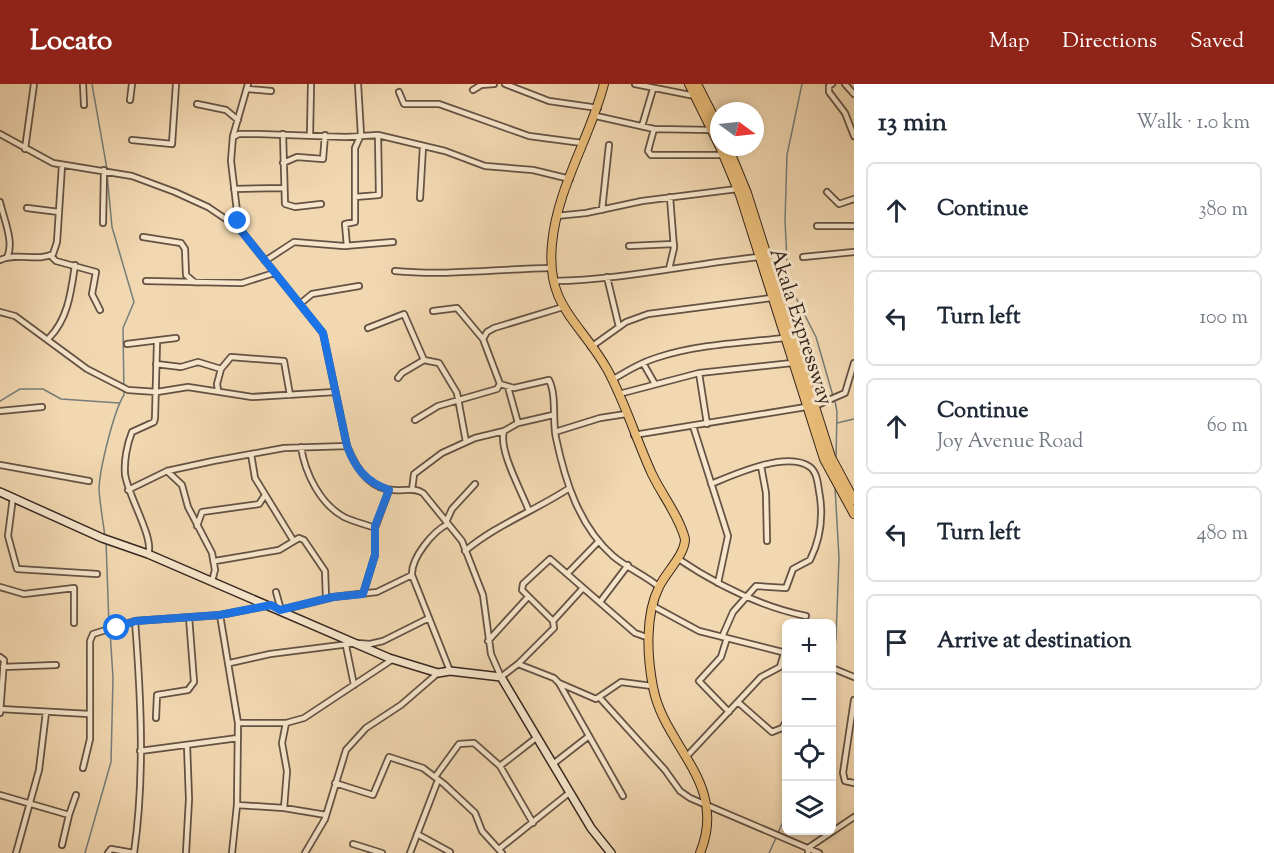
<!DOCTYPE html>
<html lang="en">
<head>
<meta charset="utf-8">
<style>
  :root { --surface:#fff; --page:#f2f2f3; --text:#1f2937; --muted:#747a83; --line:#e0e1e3; --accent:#8f2418 }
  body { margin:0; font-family:"Sorts Mill Goudy",serif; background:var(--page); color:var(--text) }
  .controls { position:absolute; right:18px; bottom:18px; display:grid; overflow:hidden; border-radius:9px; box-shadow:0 3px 9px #0003 }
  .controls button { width:54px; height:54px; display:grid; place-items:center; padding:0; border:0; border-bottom:2px solid var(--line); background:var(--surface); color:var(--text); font:30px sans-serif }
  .compass { position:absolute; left:710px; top:18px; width:54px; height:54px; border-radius:50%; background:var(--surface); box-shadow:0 3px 9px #0003; rotate:105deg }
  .stop { position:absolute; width:18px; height:18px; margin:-14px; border:4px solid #1a73e8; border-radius:50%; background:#fff }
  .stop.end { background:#1a73e8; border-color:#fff; box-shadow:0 2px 6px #0008 }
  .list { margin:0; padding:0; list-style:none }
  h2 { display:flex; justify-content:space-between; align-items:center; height:78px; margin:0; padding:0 24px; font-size:26px }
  h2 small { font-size:20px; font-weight:400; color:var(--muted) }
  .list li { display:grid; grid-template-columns:39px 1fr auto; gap:18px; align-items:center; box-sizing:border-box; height:96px; margin:0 12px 12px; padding:0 12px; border:2px solid var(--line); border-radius:9px }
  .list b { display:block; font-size:22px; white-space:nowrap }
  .list p { margin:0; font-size:20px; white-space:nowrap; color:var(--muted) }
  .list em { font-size:20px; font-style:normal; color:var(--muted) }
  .icon { flex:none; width:33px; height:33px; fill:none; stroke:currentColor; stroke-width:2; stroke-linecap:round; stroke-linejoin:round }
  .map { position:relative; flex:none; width:854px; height:769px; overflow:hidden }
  header { display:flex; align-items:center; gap:36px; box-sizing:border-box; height:84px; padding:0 30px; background:var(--accent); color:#fff }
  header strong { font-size:28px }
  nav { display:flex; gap:33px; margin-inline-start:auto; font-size:21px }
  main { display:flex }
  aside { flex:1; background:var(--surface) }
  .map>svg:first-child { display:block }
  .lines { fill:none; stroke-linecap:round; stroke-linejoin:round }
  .stream { stroke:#757e7a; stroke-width:1.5 }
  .street-casing { stroke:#645244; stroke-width:8 }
  .secondary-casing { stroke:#35261f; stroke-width:10 }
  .primary-casing { stroke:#35261f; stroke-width:10 }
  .street { stroke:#f7e6cc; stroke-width:4.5 }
  .secondary { stroke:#f7e6cc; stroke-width:7 }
  .primary { stroke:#e9bc78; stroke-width:8 }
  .route { stroke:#1a73e8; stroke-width:8 }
  .labels { text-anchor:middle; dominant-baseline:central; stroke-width:6; stroke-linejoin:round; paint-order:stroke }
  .street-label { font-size:21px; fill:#35261f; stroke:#f7e6cc }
</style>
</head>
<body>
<header>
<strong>Locato</strong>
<nav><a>Map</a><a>Directions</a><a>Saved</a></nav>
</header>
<main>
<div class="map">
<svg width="854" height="769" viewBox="0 0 854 769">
  <rect width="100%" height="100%" fill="#f2d8b1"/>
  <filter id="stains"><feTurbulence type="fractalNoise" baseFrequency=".00333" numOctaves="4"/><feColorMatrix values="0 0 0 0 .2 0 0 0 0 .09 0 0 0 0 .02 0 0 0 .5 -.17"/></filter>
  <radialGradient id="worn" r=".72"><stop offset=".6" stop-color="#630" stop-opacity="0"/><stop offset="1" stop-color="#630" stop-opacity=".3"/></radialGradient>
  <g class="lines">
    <!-- stream -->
    <path class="stream" d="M92,0L107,85
      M802,0L787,71L785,136L788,198L816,253L833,312
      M0,317L20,305H43L61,315L119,319
      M835,317L837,328L836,374
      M837,339L854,335
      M105,453C103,437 100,421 99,406C99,387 114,326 124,311L123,244L134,218L112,143L107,90
      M106,457L109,542
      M832,593L836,553L839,474L835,403
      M778,749L786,731
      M85,769L111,678L113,594L110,547
      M769,769L776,754"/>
    <defs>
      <path id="street" d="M83,0L84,21
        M358,0L361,51
        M505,0L549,17L598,24
        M635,0L695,12
        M832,0L829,2V8L845,29L854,52
        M845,0L854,10
        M248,5L271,7
        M473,6L481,1L494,0
        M399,8L404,20H439L529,52L582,59
        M130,16L132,0
        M197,20L226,26L238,36
        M596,32L654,45L712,46
        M642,42L653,5
        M654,45L648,67L651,71H724
        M0,50L53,79L132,92L175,108L208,123L239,144L323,249L347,362C355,382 369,406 394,406C404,407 414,403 423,409L462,457L483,511L491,570L501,593L518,580L554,544L553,537L522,506L523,500L550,475L635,549L649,554
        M283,50L285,120L295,123L321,120
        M310,50L311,0
        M233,53L239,50H258L346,53L378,51L445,67L485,82L533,86L570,95
        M132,56L172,60L176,0
        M25,65L34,0
        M283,79L297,73L323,75L325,51
        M234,105L284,104
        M827,108L839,120L854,115
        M355,113L379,111L378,51
        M420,114L423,62
        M0,118C3,133 15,159 7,173
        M27,124L59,128
        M602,126L609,61
        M556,132L586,129L642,117L737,105
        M103,139L104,86
        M817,142H854
        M239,144L231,77L233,52L248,0
        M143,153L181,159L185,165L186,191L194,198
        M347,162L345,140L355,138V64L360,53
        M629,162L674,160
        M51,172L56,177L96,188L92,210L100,226
        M803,173L854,168
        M0,176C18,168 37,178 53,170L57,158L62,81
        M265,177L294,158L344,162L393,158
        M669,185L674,164L670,113
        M395,187C447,192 498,185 551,184
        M607,193L619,243
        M146,197L242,199L274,189
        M554,197C622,196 690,180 759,173
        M301,219L312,210L359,202
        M433,227L457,224L483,255L500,300
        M0,228L15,232L87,285L128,306L157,308L188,303L252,313L335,308
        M368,244L404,230L424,276
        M49,254C68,235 71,208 75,181
        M483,255L487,248L494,244L563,223
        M127,260L176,254
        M591,263L626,238L648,230L771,214
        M643,279L655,300
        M156,280L181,283L198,278L221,285L231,273L284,277L290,311
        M699,289L707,340
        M398,294L402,289L424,276L439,279L457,309L466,358
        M612,296C627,287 642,278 659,273C700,260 742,259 784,254
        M500,300L514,304L549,296C557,312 552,336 556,354C565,397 579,442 613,472C627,484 645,491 659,503
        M508,303L518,339
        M218,306L217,300L221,285
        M619,310L699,289L792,279
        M815,322L845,309L854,279
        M0,327L42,323
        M415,336L438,322L497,305L500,300
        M693,342L728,452L718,499
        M504,347C498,366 522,408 529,427
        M555,348L600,334L626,330
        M634,351L806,323
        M301,363C305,389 320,420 344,433C354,438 365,440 375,444L389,406
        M251,370L255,394L293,456
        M0,381L89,397
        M761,382L766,409L767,457
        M167,387L182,401L188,423L212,469L215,486L212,497
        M711,400C733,391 787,366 810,383C818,389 818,403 820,413C823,434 820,456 810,476L793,485L786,504L756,502L733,528L722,553
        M128,406L167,387L213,377L284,364L347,362
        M412,406L414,390L442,369L475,354L504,347L518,339L553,331
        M13,413L8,452L17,485L97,490
        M446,438L452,425L475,400
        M197,442L202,428L259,420L265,411
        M465,467C496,441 534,427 568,405
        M148,470C155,455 127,410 125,390C124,377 127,360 132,348L154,338L155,334L157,258
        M677,474C717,501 758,522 806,532
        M215,477L279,466L299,454L304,456L325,487L326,514
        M568,489L599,457
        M412,491L450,587
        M0,503L24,510L74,504V539
        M276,508L281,526L333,513L377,508L412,491C411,474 433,447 448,440
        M363,510L375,471V444
        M600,518L628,481
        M653,522L699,547L786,569
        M220,531L238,639L237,721L232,769
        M553,537L583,504
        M727,554L721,573L699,597L729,628
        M488,557L528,513
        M346,562L354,601
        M0,573L4,576L0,629
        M230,579L270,570L357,559L370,560L383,557L429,534
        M518,580L554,594L559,599L623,712
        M3,583L56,581
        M832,584L854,593
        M559,599L596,615L621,598L652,602
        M599,613L665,686L680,707L690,714L819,769
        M854,616L843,689L845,697L854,699
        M739,619L772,648L782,644L786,638
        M0,625L89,630
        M156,634L157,611L188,606L194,598L189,533
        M238,639H286L304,634L393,575
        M140,667L238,654
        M688,671L761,593L780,583L784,569
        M553,680L589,652
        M500,682L536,654
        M83,684L90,655V557L93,550L135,537L220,531L266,522
        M435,693L459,660L474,659L500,682L533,739
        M335,699L373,711L389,673L423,684L444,700L475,729L482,747L502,769
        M0,711L69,731L76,711
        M237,721L284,724L326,731
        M284,724L287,687L282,659L286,639
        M417,750L450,768
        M353,760L382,769
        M62,761L69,731
        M499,765L569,709
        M16,769L39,686L46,628
        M108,769L111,765L134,769
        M134,769C145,692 141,614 135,537
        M186,769L189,715L187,661
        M305,769L325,735L346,666L366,644L401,621L438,589
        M410,769L438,696
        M808,769V764L854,733"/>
      <path id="secondary" d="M0,408L102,454L148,470L389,574L438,589L450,587L501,593L591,744L611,769"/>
      <path id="primary" d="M604,0C590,54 557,104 552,160C546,223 579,236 607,285C625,318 636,355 652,390C662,411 679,432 685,455C685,471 666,488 659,503C645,531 647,572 653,603C664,663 729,699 700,769
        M689,0L719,61
        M697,0L719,43
        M720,63L740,111L824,375L854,430
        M728,63L747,109L831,373L854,416"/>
    </defs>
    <!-- street casing -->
    <use href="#street" class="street-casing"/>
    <!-- secondary casing -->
    <use href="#secondary" class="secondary-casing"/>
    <!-- primary casing -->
    <use href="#primary" class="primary-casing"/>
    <!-- street -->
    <use href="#street" class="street"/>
    <!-- secondary -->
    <use href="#secondary" class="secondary"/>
    <!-- primary -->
    <use href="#primary" class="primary"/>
  </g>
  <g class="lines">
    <!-- route -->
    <path class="route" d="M117,544L135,537L220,531L271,521L280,526L333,513L363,510L375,471V442L389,406C366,398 355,384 347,362L323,249L239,144L238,137"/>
  </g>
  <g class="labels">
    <!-- street labels -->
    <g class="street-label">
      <text transform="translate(800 243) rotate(72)">Akala Expressway</text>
    </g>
  </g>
  <rect width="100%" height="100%" filter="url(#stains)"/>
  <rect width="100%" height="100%" fill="url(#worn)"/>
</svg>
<div class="controls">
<button>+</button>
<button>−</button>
<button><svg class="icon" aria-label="locate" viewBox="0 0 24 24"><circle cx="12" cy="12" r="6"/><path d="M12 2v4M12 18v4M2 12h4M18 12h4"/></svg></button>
<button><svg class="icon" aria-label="layers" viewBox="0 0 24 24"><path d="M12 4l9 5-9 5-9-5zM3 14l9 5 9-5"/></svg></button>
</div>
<svg class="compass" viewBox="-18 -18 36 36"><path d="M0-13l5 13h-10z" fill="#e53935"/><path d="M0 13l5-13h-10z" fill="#747a83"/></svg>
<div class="stop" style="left:117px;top:544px"></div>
<div class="stop end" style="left:238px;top:137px"></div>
</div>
<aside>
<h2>13 min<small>Walk · 1.0 km</small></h2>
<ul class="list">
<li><svg class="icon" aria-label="ahead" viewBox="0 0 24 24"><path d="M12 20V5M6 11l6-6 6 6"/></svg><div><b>Continue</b></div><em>380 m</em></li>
<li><svg class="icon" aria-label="left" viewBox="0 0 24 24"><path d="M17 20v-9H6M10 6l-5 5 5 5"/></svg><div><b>Turn left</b></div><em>100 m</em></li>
<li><svg class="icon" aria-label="ahead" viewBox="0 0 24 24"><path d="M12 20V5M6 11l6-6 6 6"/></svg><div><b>Continue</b><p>Joy Avenue Road</p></div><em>60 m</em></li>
<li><svg class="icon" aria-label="left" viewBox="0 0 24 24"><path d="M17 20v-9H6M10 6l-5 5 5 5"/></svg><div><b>Turn left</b></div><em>480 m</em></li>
<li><svg class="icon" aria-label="arrive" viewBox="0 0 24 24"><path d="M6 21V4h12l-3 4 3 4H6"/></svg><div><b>Arrive at destination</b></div></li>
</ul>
</aside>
</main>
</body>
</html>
